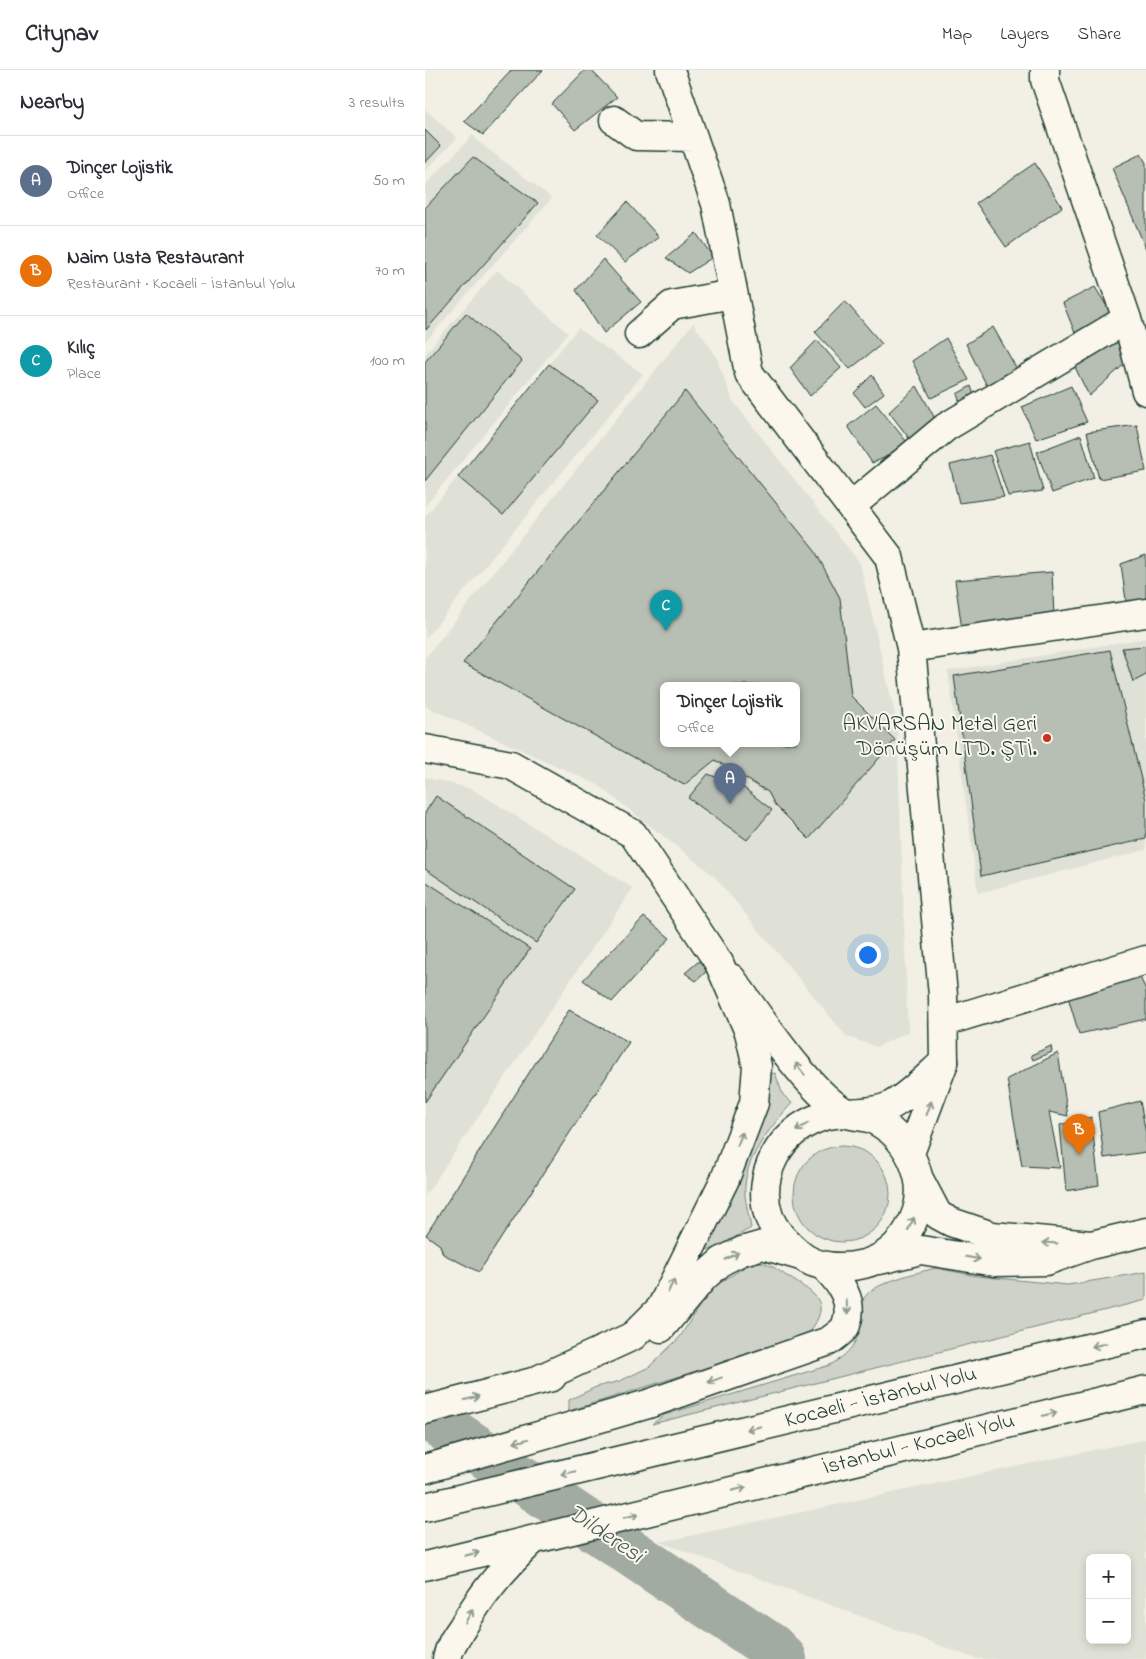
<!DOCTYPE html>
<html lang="en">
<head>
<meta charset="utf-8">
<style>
  :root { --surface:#fff; --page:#f7f7f7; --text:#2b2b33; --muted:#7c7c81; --line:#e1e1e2; --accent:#b45309 }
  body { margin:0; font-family:"Indie Flower",sans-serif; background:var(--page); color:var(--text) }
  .controls { position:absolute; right:15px; bottom:15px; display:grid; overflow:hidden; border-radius:8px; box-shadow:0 2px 8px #0003 }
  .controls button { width:45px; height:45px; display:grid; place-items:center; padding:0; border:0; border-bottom:1px solid var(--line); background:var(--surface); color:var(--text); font:25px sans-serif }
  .you { position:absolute; left:442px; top:884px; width:18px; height:18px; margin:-12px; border:4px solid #fff; border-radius:50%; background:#1a73e8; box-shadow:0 0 0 8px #1a73e833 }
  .badge { display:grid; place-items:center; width:32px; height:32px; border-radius:50%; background:var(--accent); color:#fff; font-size:16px; font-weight:700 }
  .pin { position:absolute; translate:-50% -41px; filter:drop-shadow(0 1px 2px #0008) }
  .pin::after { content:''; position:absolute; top:26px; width:18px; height:15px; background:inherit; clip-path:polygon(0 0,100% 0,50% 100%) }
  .popup { position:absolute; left:235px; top:612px; width:140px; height:65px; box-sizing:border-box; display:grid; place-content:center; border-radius:8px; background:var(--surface); filter:drop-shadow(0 1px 4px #0005); font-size:16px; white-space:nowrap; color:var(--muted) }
  .popup b { font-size:19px; color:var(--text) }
  .popup::after { content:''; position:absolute; left:50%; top:100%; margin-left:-10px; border:10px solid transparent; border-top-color:var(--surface) }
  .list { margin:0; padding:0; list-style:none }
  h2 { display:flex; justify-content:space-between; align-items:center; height:65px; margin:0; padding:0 20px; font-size:21px }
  h2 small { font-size:16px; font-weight:400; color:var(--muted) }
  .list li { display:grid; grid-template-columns:32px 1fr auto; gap:15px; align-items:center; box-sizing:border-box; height:90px; padding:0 20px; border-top:1px solid var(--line) }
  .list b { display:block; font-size:19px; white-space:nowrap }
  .list p { margin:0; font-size:16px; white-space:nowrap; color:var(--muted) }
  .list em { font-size:16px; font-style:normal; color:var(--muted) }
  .map { position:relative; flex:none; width:721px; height:1589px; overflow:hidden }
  header { display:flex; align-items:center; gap:30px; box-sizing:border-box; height:70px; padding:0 25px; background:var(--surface); border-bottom:1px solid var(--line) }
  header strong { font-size:24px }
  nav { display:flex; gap:28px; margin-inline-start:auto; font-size:18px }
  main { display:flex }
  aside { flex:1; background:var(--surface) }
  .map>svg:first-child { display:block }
  .built { fill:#e0e1d6; fill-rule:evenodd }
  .green { fill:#cfd2c8; stroke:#77887e }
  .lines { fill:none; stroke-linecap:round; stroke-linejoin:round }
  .river { stroke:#a2aba1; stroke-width:48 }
  .building { fill:#b7beb3; stroke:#1f3d34; fill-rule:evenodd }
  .minor-casing { stroke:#1f3d34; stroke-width:31 }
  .major-casing { stroke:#1f3d34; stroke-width:31 }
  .highway-casing { stroke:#1f3d34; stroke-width:31 }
  .minor { stroke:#fbf7ec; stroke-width:28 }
  .major { stroke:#fbf7ec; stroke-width:28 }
  .highway { stroke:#fbf7ec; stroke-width:28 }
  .oneway { stroke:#8d9a90 }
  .poi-dot { fill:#c8321e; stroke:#fbf7ec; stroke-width:2 }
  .labels { text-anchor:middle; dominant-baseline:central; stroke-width:4; stroke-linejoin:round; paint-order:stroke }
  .poi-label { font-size:22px; fill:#1f3d34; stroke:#fbf7ec; text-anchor:end }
  .street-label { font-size:22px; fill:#1f3d34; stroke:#fbf7ec }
  .water-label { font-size:24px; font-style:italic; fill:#465e55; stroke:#fbf7ec }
</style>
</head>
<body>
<header>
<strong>Citynav</strong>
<nav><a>Map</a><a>Layers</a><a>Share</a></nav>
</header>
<main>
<aside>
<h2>Nearby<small>3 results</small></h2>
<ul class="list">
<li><span class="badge" style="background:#5c6f8a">A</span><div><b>Dinçer Lojistik</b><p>Office</p></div><em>50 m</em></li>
<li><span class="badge" style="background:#e8710a">B</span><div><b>Naim Usta Restaurant</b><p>Restaurant · Kocaeli - İstanbul Yolu</p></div><em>70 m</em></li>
<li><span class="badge" style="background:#0f9aa8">C</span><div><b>Kılıç</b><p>Place</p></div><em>100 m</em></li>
</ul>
</aside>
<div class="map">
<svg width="721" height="1589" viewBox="0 0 721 1589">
  <rect width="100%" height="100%" fill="#f2f0e5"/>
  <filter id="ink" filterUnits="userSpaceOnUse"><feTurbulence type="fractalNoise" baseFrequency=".02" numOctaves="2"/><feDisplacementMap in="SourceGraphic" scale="10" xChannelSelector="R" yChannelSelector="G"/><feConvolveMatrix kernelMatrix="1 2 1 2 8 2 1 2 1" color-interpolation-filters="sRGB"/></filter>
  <g filter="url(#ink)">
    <!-- built -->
    <path class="built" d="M0,39L32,68L0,101Z
      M48,65L55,73L127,128L0,272V115Z
      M72,200L143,263L0,436V284Z
      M268,253L290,284L308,331L435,493L472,653L483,962L452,977L422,967L289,806L173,715L0,636V588ZM239,615H371V673H239Z
      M153,258L218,304L0,569V447Z
      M721,568V780L553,823L523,601Z
      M0,707L47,719L208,818L0,1126Z
      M721,1369V1589H551L235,1472ZM665,1488H702V1570H665Z"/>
    <!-- green -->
    <path class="green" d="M350,1003L358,1025L367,1033C347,1056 322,1084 320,1116C319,1129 324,1145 326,1158L289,1179L276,1180L343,1005Z
      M369 1124a48 48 0 1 1 96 0a48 48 0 1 1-96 0Z
      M334,1192C348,1194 356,1203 368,1210C398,1228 404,1236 382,1266L144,1341V1330L171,1317L195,1311L224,1297L255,1267L284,1220L321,1196Z
      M511,1198L552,1206L643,1215L721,1202V1230L227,1354L239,1345L405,1295C424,1284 435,1271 436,1249C437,1244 436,1235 438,1230C445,1213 494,1202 511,1198Z"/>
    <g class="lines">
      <!-- river -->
      <path class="river" d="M0,1344L346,1577L358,1589"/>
    </g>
    <!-- building -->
    <path class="building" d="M87,0H118L58,65L39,51Z
      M160,0H166L192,27L150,60L127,34Z
      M0,60L16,76L0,93Z
      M716,84L721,93V179L687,98Z
      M48,87L113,133L1,260L0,138Z
      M610,93L637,137L581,177L551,133Z
      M202,132L234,167L200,192L172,165Z
      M271,163L288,187L263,203L241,188Z
      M178,189L216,232L179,263L151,220Z
      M670,217L686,243L650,263L638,233Z
      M420,231L457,274L425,299L390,262Z
      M41,243L97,291L0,411V292Z
      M568,257L593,301L563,318L541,274Z
      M692,260L703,291L664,326L647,291Z
      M521,268L544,310L506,328L487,291Z
      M392,270L416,298L385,326L365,298Z
      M124,294L173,330L78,445L33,407Z
      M447,305L459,323L440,337L429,323Z
      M492,316L513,354L487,372L464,342Z
      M546,316L550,328L536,336L532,324Z
      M646,316L662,352L611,369L597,337Z
      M260,321L390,481L415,528L426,626L470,670L384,769L350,735L343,722L290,690L259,715L38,593ZM239,615H371V673H239Z
      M451,334L482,372L459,388L447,393L423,356Z
      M712,355L721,401L674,409L662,362Z
      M656,365L669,408L627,423L612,382Z
      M605,371L618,421L583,426L568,381Z
      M565,385L579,427L534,433L525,395Z
      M721,485V534L702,538L696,494Z
      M627,502L629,546L537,560L530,510Z
      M721,576V605L708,612L697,578Z
      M685,580L721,730V769L556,806L529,606Z
      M283,704L319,718L347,740L322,770L263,728Z
      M11,726L150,819L111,873L0,799V743Z
      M0,811L105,879L0,1032Z
      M219,847L245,868L187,932L158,910Z
      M274,891L283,900L271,911L260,903Z
      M715,907L721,920V949L654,964L643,927Z
      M144,940L204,972L54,1202L18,1184L15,1175L1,1165Z
      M626,976L627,982L608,990L606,985Z
      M633,983L643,1046L624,1042L635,1098L597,1096L582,1009Z
      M715,1031L721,1064V1082L679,1088L673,1042Z
      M666,1047L674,1115L641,1121L635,1055Z"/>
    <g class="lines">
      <defs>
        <path id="minor" d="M245,0L291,134L324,303L464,487L486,578L518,925L519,992
          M620,0V10L702,249L721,321
          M189,50L211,66L268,67
          M214,264L247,235L308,224
          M426,436L521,357L702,249
          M486,578L721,543
          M0,679L86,695L208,764L294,893
          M519,952L721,890"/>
        <path id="major" d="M306,908C333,944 385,1025 423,1044C431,1047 441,1046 449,1050C472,1061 487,1082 493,1106C502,1143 475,1185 439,1194C418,1199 390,1199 373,1183C361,1173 350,1162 344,1147C330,1105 355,1061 396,1047C417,1040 444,1046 465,1036C485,1025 502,1007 519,992L485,1083
          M666,1175L721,1162
          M455,1190L496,1180L570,1192L621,1191L666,1175L567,1166L526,1152L513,1145L494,1109"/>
        <path id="highway" d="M236,1258L279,1207L297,1191L317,1181L338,1175L376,1186
          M110,1311L208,1266L236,1238L300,1109L329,1033L332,996L324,962L294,893
          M0,1340L127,1307
          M0,1399L223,1334L404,1271C409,1267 419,1261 421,1255C430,1231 415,1212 399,1196
          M0,1437L721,1264
          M0,1496L721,1320
          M22,1589C24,1577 30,1568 37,1558C57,1523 78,1499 107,1471"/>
      </defs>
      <!-- minor casing -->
      <use href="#minor" class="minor-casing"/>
      <!-- major casing -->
      <use href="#major" class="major-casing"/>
      <!-- highway casing -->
      <use href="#highway" class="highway-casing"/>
      <!-- minor -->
      <use href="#minor" class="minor"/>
      <!-- major -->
      <use href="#major" class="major"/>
      <!-- highway -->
      <use href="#highway" class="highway"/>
    </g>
    <!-- one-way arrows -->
    <defs><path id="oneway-shaft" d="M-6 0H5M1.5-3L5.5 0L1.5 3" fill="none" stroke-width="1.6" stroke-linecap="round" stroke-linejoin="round" transform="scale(1.25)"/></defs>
    <g class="oneway">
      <use href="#oneway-shaft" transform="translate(375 999) rotate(-128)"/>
      <use href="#oneway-shaft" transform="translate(504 1038) rotate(-71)"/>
      <use href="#oneway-shaft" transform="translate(377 1057) rotate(148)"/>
      <use href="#oneway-shaft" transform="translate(315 1069) rotate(-69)"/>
      <use href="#oneway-shaft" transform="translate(486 1154) rotate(-65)"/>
      <use href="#oneway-shaft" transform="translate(625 1173) rotate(-176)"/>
      <use href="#oneway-shaft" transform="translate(307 1186) rotate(-28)"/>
      <use href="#oneway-shaft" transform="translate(548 1188) rotate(9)"/>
      <use href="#oneway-shaft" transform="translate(246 1216) rotate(-65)"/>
      <use href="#oneway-shaft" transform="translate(422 1237) rotate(87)"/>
      <use href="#oneway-shaft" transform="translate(674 1275) rotate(166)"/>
      <use href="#oneway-shaft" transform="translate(290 1310) rotate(160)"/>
      <use href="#oneway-shaft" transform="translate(47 1328) rotate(-15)"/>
      <use href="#oneway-shaft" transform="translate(625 1344) rotate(-14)"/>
      <use href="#oneway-shaft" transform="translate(329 1358) rotate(166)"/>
      <use href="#oneway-shaft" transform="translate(96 1371) rotate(164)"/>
      <use href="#oneway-shaft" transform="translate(143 1403) rotate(167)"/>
      <use href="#oneway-shaft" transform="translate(314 1419) rotate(-14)"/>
      <use href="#oneway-shaft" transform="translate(206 1446) rotate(-14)"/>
      <use href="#oneway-shaft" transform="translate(47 1484) rotate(-13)"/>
      <use href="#oneway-shaft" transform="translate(44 1546) rotate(-60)"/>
    </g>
  </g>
  <!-- markers -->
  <circle class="poi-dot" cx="622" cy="668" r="5"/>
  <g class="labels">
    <!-- poi labels -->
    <g class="poi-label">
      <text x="612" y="655">AKVARSAN Metal Geri<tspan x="612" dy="25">Dönüşüm LTD. ŞTİ.</tspan></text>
    </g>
    <!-- street labels -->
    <g class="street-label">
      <text transform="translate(456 1328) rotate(-14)">Kocaeli - İstanbul Yolu</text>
      <text transform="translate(494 1375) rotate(-14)">İstanbul - Kocaeli Yolu</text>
    </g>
    <!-- water labels -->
    <g class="water-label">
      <text transform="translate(180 1465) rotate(34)">Dilderesi</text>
    </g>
  </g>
</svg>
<div class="controls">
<button>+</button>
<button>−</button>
</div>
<div class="you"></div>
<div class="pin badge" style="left:305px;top:734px;background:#5c6f8a">A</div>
<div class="popup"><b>Dinçer Lojistik</b>Office</div>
<div class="pin badge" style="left:654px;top:1085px;background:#e8710a">B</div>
<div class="pin badge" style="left:241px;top:561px;background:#0f9aa8">C</div>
</div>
</main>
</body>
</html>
